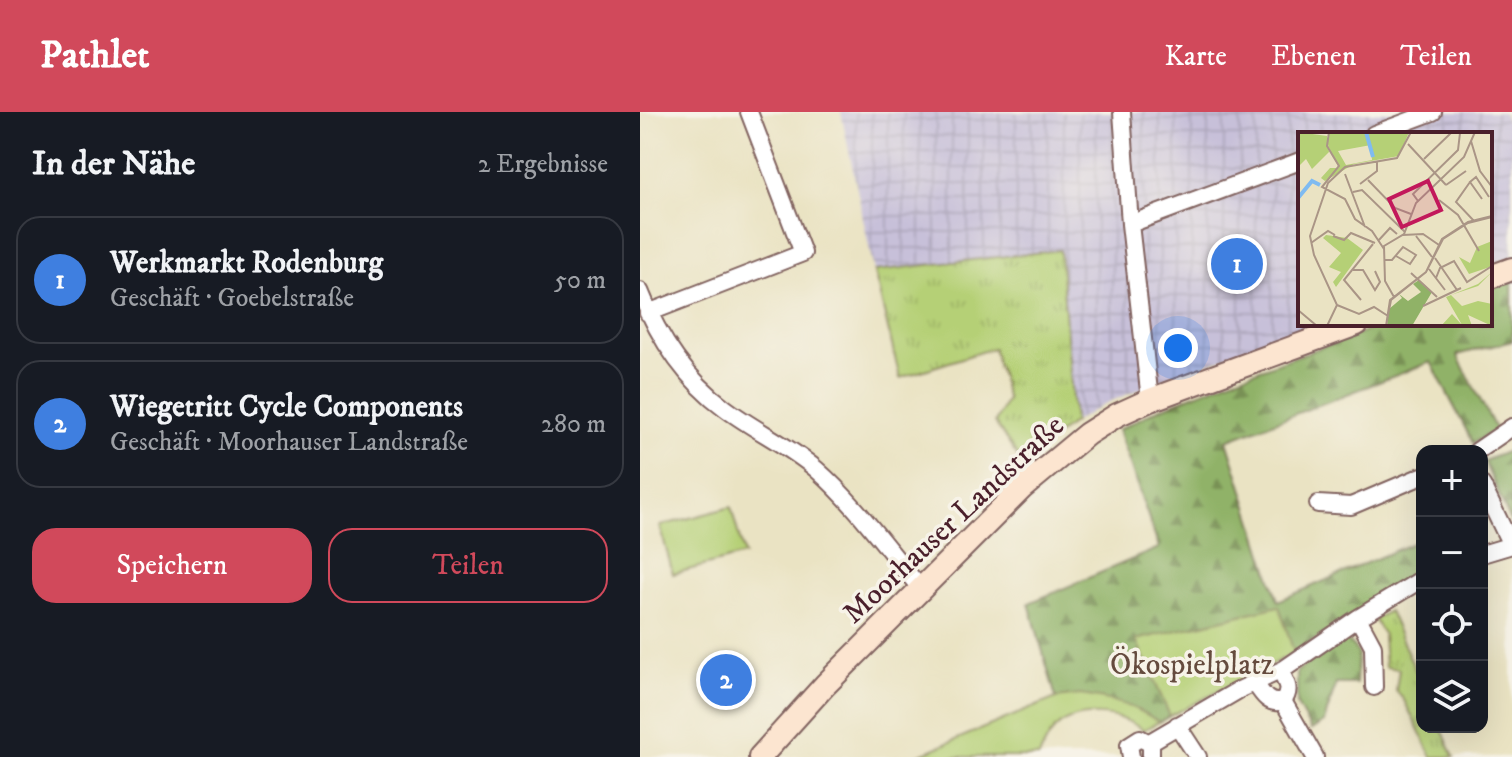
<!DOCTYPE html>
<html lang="de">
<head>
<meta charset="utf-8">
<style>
  :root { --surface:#171b24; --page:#242831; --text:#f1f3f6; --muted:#9ea1a6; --line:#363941; --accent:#d1495b }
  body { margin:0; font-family:"IM FELL DW Pica",serif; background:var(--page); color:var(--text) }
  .controls { position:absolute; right:24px; bottom:24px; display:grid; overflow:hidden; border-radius:16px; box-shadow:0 8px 32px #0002 }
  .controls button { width:72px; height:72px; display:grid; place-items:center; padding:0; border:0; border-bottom:2px solid var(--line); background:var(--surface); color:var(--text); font:40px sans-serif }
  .you { position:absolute; left:538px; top:236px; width:28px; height:28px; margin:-20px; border:6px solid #fff; border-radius:50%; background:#1a73e8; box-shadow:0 0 0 12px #1a73e833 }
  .badge { display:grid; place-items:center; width:52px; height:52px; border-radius:50%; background:var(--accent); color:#fff; font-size:26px; font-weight:700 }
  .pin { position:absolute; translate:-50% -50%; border:4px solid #fff; box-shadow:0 2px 8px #0006 }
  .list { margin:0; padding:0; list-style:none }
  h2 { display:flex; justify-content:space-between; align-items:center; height:104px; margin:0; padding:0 32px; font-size:34px }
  h2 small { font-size:26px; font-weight:400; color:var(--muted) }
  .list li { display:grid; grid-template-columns:52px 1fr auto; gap:24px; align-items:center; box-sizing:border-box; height:128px; margin:0 16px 16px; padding:0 16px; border:2px solid var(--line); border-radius:24px }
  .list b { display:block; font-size:30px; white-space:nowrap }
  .list p { margin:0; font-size:26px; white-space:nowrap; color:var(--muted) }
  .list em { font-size:26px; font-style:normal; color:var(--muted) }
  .actions { display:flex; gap:16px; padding:24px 32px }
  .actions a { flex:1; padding:18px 0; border:2px solid var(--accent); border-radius:24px; text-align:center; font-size:28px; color:var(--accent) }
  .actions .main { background:var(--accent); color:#fff }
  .icon { flex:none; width:44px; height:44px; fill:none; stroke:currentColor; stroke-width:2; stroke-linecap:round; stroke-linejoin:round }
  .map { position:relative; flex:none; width:872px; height:645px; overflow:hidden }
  header { display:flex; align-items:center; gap:48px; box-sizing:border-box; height:112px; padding:0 40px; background:var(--accent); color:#fff }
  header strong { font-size:38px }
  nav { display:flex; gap:44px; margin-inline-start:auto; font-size:28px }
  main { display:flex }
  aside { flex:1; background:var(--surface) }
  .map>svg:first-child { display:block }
  .industrial { fill:url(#industrial-grid) }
  .grass { fill:url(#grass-tufts); stroke:#807850; stroke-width:2 }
  .forest { fill:url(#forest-firs); stroke:#6d6849; stroke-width:2 }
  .green { fill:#b5d076; stroke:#807850; stroke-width:2 }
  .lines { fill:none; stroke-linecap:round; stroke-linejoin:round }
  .street-casing { stroke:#826460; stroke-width:20 }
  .secondary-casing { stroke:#826460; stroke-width:26 }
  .street { stroke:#fff; stroke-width:16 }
  .secondary { stroke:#fce5d0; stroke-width:22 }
  .labels { text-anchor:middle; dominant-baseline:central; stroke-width:7; stroke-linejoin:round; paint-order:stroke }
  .street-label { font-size:30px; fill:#4a1f2b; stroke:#f7f3e8 }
  .park-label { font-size:30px; fill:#654b3e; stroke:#f7f3e8 }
  .inset-river { fill:none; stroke:#7fbbf1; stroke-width:4 }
  .inset-road { fill:none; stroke:#aa9586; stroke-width:2 }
  .view { fill:#c2185b; fill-opacity:0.15; stroke:#c2185b; stroke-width:4 }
  .inset-edge { fill:none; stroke:#4a1f2b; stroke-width:4 }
</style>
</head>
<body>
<header>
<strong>Pathlet</strong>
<nav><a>Karte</a><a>Ebenen</a><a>Teilen</a></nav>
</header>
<main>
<aside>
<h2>In der Nähe<small>2 Ergebnisse</small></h2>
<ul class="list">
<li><span class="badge" style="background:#3f7fe0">1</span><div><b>Werkmarkt Rodenburg</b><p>Geschäft · Goebelstraße</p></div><em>50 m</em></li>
<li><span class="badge" style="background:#3f7fe0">2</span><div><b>Wiegetritt Cycle Components</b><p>Geschäft · Moorhauser Landstraße</p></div><em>280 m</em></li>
</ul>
<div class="actions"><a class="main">Speichern</a><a>Teilen</a></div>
</aside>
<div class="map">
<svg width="872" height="645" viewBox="0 0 872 645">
  <defs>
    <pattern id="industrial-grid" width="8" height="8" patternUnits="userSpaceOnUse" patternTransform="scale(2)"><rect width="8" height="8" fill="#c7c0d9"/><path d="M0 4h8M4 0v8" fill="none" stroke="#aca5ba"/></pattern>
    <pattern id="grass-tufts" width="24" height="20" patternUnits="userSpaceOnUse" patternTransform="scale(2)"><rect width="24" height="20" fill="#b5d076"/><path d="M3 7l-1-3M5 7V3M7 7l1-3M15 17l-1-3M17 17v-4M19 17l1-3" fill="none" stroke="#9db266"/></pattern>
    <pattern id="forest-firs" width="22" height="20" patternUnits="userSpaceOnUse" patternTransform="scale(2)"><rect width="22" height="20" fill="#90b267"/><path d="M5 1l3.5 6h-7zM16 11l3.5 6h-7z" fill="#789055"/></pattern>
  </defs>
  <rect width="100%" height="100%" fill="#f7f3e8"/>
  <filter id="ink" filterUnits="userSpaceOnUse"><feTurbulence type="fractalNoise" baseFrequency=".0125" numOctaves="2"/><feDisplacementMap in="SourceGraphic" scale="16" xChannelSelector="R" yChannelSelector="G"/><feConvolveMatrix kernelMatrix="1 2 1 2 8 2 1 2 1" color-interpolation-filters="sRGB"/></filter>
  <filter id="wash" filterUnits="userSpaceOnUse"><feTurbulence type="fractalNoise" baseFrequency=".006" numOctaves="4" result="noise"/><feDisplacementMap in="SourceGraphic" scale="32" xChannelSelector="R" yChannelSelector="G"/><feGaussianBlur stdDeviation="1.8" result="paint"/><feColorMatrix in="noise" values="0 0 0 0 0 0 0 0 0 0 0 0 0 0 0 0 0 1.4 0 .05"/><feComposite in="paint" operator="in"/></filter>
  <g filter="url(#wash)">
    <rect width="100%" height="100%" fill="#eae3c3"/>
    <!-- industrial -->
    <path class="industrial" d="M201,0H863L872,21V145L850,153V22H660V212H680L529,265L462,293L434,310L420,138L234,159Z"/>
    <!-- grass -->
    <path class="grass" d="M420,138L434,310L400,335L384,354L355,311L367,287L353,236L260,266L234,159Z
      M749,499L782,573V615H801L814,645H792L764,588L756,579L759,557L745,555L743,522L734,507Z"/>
    <!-- forest -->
    <path class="forest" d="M872,169V229L817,243L856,318L833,331L791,250L587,328L638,489L782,427V460L654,541L497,528L530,604L519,610C490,590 450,582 416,586L389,491L519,436L478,318L514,299L590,268L746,212H850V176Z
      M871,338L872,339V412L844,349Z
      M706,526L718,541L716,572H696L684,610L671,618L657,593V559Z"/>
    <!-- green -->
    <path class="green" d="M91,395L104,443L33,462L20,414Z
      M639,494L654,541L530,604L496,528Z
      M440,583C470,587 494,593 519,610L503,618C480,601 437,595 415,617C408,624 403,636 399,645H274L416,586Z"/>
  </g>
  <g filter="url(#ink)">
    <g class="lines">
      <defs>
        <path id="street" d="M482,0L490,112
          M734,22L793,0
          M0,179C18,225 44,266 85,296C114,318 148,333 176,357C216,392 247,437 281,477
          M8,201L163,141L109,0
          M510,288L490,112L660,49
          M837,339L872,315
          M842,373L871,433
          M678,392L711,394L782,364
          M842,442L872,433
          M718,506L733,534L734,575
          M615,571C622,582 629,594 643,589C652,578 646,570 640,559
          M643,589L675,645
          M537,613L558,645
          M510,630L597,579L644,557L718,506L782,467
          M491,645L489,633L500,626L511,632V645"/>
        <path id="secondary" d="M850,165L872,157
          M120,645L185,573L382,376L447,322L477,303L510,288L717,212"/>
      </defs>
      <!-- street casing -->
      <use href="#street" class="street-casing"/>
      <!-- secondary casing -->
      <use href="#secondary" class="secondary-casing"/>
      <!-- street -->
      <use href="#street" class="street"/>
      <!-- secondary -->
      <use href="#secondary" class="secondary"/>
    </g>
  </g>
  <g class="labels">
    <!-- street labels -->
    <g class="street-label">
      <text transform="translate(314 408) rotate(-43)">Moorhauser Landstraße</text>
    </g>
    <!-- park labels -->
    <g class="park-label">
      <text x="552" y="553">Ökospielplatz</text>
    </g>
  </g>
  <!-- overview -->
  <g transform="translate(658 20)">
    <rect width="194" height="194" fill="#eae3c3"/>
    <path d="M0,0L29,4L31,20L14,37L8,27L0,35ZM31,0H111L101,24L56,32L27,49L23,46L32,36H41L29,12ZM73,13L74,28L48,33L40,19ZM28,103L49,106L65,118L38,155L35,150L43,140L31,135L43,121L25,106ZM194,140L180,154L153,163L164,174L180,169L194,172V194L170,183L174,194H143L154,182L164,193L148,165L180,152Z" fill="#b5d076" fill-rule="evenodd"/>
    <path d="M121,148L134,160L114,194H89L91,177L104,166L101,162L110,169L123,160L115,152Z" fill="#90b267"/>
    <path d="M194,109L192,135L171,142L161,125L172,131L179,115Z" fill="#b5d076"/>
    <path class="inset-river" d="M68,0L75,25M0,66L14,49L22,53"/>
    <path class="inset-road" d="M31,0L29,14L41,34L24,55L47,67L57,87L74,99L86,117M173,9L182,39L194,55M110,12L148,53M126,27L154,0M47,42L67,95M70,48L97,76L113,82M172,50L158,70L176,89M62,52L79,39V30M148,53L168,39M55,60L64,58L107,100M184,67L172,50L178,45L191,65M141,68L160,83L181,119M120,69L115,62L160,18L162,1M105,103L125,102L141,113M35,104L46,108L53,101L77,111M118,104L134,125M80,109L92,96L99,102M13,111L30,99L37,103M137,126L159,158M86,128H94L105,115L118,123L112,132L98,124M131,137L147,158M55,138H65L77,158L82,150L77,139M113,141L139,165M138,146L142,136L156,129L169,150L194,134M96,165L87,149L86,114L106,102L118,71L166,25L177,0M63,168L46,148L75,112M39,173L61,182L76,175L90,184M125,174L163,156M0,178L19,194M29,194L39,173L16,123L12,104L30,51L47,35L99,26L113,0M88,194L93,168L128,140L145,107L170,91L194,85M88,194L92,168L128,140L144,107L170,90L194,84"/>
    <path class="view" d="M130,49L143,78L104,95L91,67Z"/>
    <rect width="194" height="194" class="inset-edge"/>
  </g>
</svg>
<div class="controls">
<button>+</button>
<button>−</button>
<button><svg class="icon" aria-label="locate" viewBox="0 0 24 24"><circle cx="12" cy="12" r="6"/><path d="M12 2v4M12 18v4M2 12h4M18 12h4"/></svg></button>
<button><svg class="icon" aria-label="layers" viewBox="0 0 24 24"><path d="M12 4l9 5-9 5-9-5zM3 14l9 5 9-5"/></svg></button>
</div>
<div class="you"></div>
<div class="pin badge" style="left:597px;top:152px;background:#3f7fe0">1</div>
<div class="pin badge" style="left:86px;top:568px;background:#3f7fe0">2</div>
</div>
</main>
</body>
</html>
